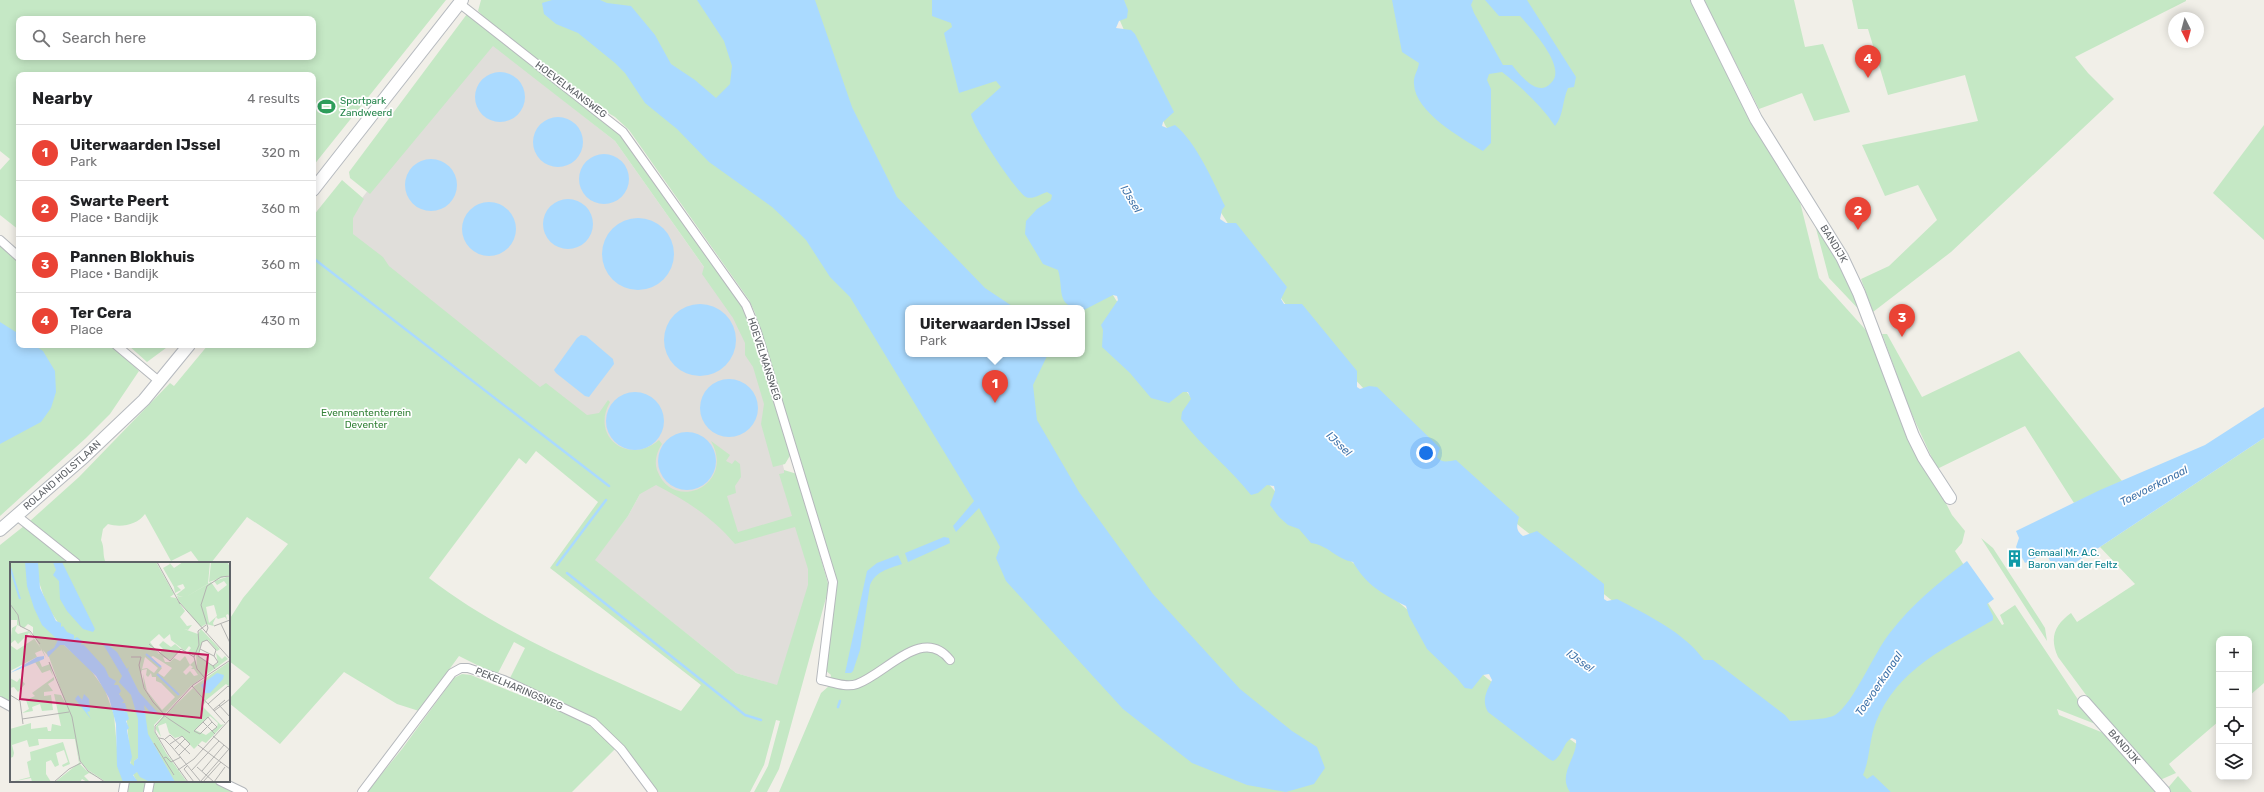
<!DOCTYPE html>
<html lang="en">
<head>
<meta charset="utf-8">
<style>
  :root { --surface:#fff; --page:#f2f2f2; --text:#202124; --muted:#757577; --line:#e0e0e0; --accent:#ea4335 }
  body { margin:0; font-family:Rubik,sans-serif; background:var(--page); color:var(--text) }
  .controls { position:absolute; right:12px; bottom:12px; display:grid; overflow:hidden; border-radius:8px; box-shadow:0 2px 10px #0003 }
  .controls button { width:36px; height:36px; display:grid; place-items:center; padding:0; border:0; border-bottom:1px solid var(--line); background:var(--surface); color:var(--text); font:20px sans-serif }
  .compass { position:absolute; left:2168px; top:12px; width:36px; height:36px; border-radius:50%; background:var(--surface); box-shadow:0 2px 10px #0003; rotate:174deg }
  .you { position:absolute; left:1426px; top:453px; width:14px; height:14px; margin:-10px; border:3px solid #fff; border-radius:50%; background:#1a73e8; box-shadow:0 0 0 6px #1a73e833 }
  .badge { display:grid; place-items:center; width:26px; height:26px; border-radius:50%; background:var(--accent); color:#fff; font-size:13px; font-weight:700 }
  .pin { position:absolute; translate:-50% -33px; filter:drop-shadow(0 1px 2px #0008) }
  .pin::after { content:''; position:absolute; top:21px; width:14px; height:12px; background:inherit; clip-path:polygon(0 0,100% 0,50% 100%) }
  .popup { position:absolute; left:905px; top:305px; width:180px; height:52px; box-sizing:border-box; display:grid; place-content:center; border-radius:8px; background:var(--surface); filter:drop-shadow(0 1px 3px #0005); font-size:13px; white-space:nowrap; color:var(--muted) }
  .popup b { font-size:15px; color:var(--text) }
  .popup::after { content:''; position:absolute; left:50%; top:100%; margin-left:-8px; border:8px solid transparent; border-top-color:var(--surface) }
  .list { margin:0; padding:0; list-style:none }
  h2 { display:flex; justify-content:space-between; align-items:center; height:52px; margin:0; padding:0 16px; font-size:17px }
  h2 small { font-size:13px; font-weight:400; color:var(--muted) }
  .list li { display:grid; grid-template-columns:26px 1fr auto; gap:12px; align-items:center; box-sizing:border-box; height:56px; padding:0 16px; border-top:1px solid var(--line) }
  .list b { display:block; font-size:15px; white-space:nowrap }
  .list p { margin:0; font-size:13px; white-space:nowrap; color:var(--muted) }
  .list em { font-size:13px; font-style:normal; color:var(--muted) }
  .icon { flex:none; width:22px; height:22px; fill:none; stroke:currentColor; stroke-width:2; stroke-linecap:round; stroke-linejoin:round }
  .map { position:relative; flex:none; width:2264px; height:792px; overflow:hidden }
  .search { position:absolute; background:var(--surface); box-shadow:0 2px 10px #0003; left:16px; top:16px; width:300px; height:44px; display:flex; align-items:center; gap:10px; box-sizing:border-box; padding:0 14px; border-radius:8px; color:var(--muted); font-size:15px }
  .panel { position:absolute; background:var(--surface); box-shadow:0 2px 10px #0003; left:16px; top:72px; width:300px; height:276px; border-radius:8px }
  .map>svg:first-child { display:block }
  .industrial { fill:#e0deda }
  .green { fill:#c5e8c5; fill-rule:evenodd }
  .water { fill:#aadaff }
  .lines { fill:none; stroke-linecap:round; stroke-linejoin:round }
  .stream { stroke:#aadaff; stroke-width:2.5 }
  .street-casing { stroke:#b5b8bc; stroke-width:10 }
  .secondary-casing { stroke:#b6babf; stroke-width:14 }
  .street { stroke:#fff; stroke-width:8 }
  .secondary { stroke:#fff; stroke-width:12 }
  .labels { text-anchor:middle; dominant-baseline:central; stroke-width:3.5; stroke-linejoin:round; paint-order:stroke }
  .street-label { font-size:10px; fill:#5f6368; stroke:#fff }
  .leisure-label { font-size:10px; fill:#27864d; stroke:#fff; text-anchor:start }
  .park-label { font-size:10px; fill:#348238; stroke:#fff }
  .culture-label { font-size:10px; fill:#0d838f; stroke:#fff; text-anchor:start }
  .water-label { font-size:11px; font-style:italic; fill:#4174aa; stroke:#fff }
  .inset-river { fill:none; stroke:#aadaff; stroke-width:2 }
  .inset-road { fill:none; stroke:#b3b3b1; stroke-width:1 }
  .view { fill:#c2185b; fill-opacity:0.15; stroke:#c2185b; stroke-width:2 }
  .inset-edge { fill:none; stroke:#5f6368; stroke-width:2 }
</style>
</head>
<body>
<div class="map">
<svg width="2264" height="792" viewBox="0 0 2264 792">
  <rect width="100%" height="100%" fill="#f1efe8"/>
  <!-- industrial -->
  <path class="industrial" d="M486,39L615,141L747,328L785,473L825,579L795,691L736,673L594,560L628,516L640,494L334,234Z"/>
  <!-- green -->
  <path class="green" d="M0,0H446L313,166V75H19V230L0,215V170L10,159L0,151ZM19,19H313V57H19Z
    M481,0H969L1053,195L1116,300L1190,396L1274,490L1352,562L1488,679L1642,792H779L821,693L829,686L831,675L825,670V661L832,622L835,593V576L755,313L749,300L629,130L615,117L583,98L480,18V14L482,15L478,11ZM908,308H1082V354H908Z
    M1111,0H1693L1797,190L1819,278L1873,338L1932,476L1952,515L1965,531L1962,543L1955,551L2002,625L2004,624L2000,615L2015,605L2083,707L2098,725L2057,709L2059,715L2106,734L2157,792H1878L1704,661L1610,599L1439,461L1364,389L1286,305L1227,222L1165,125Z
    M1704,0H1794L1805,47L1823,44L1850,112L1814,121L1802,93L1759,109Z
    M1852,0H2186V1L2075,57L2088,73L2114,99L1951,252L1873,312L1861,279L1889,266L1937,220L1918,185L1885,196L1862,145L1978,121L1965,75L1888,95L1868,29H1858Z
    M467,14L617,129L742,304L750,323L791,454L785,464L773,467L761,424L764,404L753,367L745,355V343L733,318L702,274L704,267L615,141L493,46L370,194L350,178L349,172Z
    M2264,125V240L2213,193Z
    M342,180L364,199L353,218V234L383,257L389,266L540,387L546,383L587,415L599,413L608,400L610,402C590,437 629,466 659,440L662,444C657,451 654,462 657,470C673,514 736,485 711,441L730,455L726,461L732,464L735,460L740,464L741,477L735,486L736,493L727,496L738,532L792,516L779,474L784,473V470L797,474L829,587L779,769L767,792H754L768,766L780,721L776,720L764,765L750,792H655L635,761L605,728L592,718L510,678L525,648L514,642L497,675L459,656L419,711L397,704L344,672L280,744L229,703V699L250,677L229,661V620L243,598L288,544L247,517L211,563H200L191,551L171,561L145,514C137,525 121,528 108,524L103,529L101,540C105,548 102,555 106,563H83L30,521L79,477L170,383L174,386L208,345H313V216ZM536,451L598,502L550,568L701,685L681,711C595,671 504,636 429,578L519,458L526,464ZM656,485C687,501 712,517 735,544L795,527L808,569V585L777,685L736,673L595,560L628,516L640,494Z
    M1812,213L1821,226L1866,317L1829,278Z
    M0,245L19,262V345H111L139,371L110,414L86,438L0,516Z
    M1882,334H1887L1922,397L2019,351L2122,481L2074,503L2025,426L1937,469L1909,408Z
    M128,345H170L147,362Z
    M2264,438V683L2249,696V639H2219V721L2169,764L2176,773L2160,780L2089,699L2058,657C2049,637 2055,625 2071,613L2077,622L2135,584L2100,547Z
    M24,526L71,563H11V702L0,696V545Z
    M1981,538L1993,548L2040,620L2045,628L2047,641Z
    M462,674L471,675C490,683 509,691 528,698C563,712 590,719 615,749L572,792H367L402,749L454,678Z
    M2178,776L2192,792H2169L2167,789Z
    M127,781H148L145,792H124Z
    M155,781H215L232,792H151Z"/>
  <!-- water -->
  <path class="water" d="M552,0H600L607,3L631,6L655,35L671,64L695,80L716,98L730,84L732,66L724,41L697,0H815L852,107L897,197L985,288L1015,308H908V354H1048L1033,385L1037,420L1079,492L1153,594L1240,689L1292,731L1317,747L1325,768L1314,784L1286,792L1247,785L1192,763L1123,709L1006,581L996,558L1000,547L979,508L956,532L953,526L974,501L850,297L830,277L806,240L788,222L772,207L709,162L677,129L645,103L625,73L615,63L578,33L556,24L544,14L542,3Z
    M932,0H1124L1128,10L1127,18L1119,21L1116,28L1131,30L1135,34L1174,112L1163,122L1162,126L1167,128L1175,125C1196,142 1213,181 1225,206L1222,210L1220,219L1226,223H1236L1287,287L1281,299L1284,304H1302L1357,371V387L1360,389L1369,386L1377,387L1440,448L1437,457C1442,464 1449,461 1456,460L1519,517C1517,525 1515,530 1523,536L1537,531L1604,584V599L1607,601L1617,599C1647,615 1684,632 1704,660H1713L1785,715L1790,721C1802,720 1826,720 1835,715C1853,704 1874,653 1889,634C1911,605 1939,582 1967,561L1994,599L1987,604L1993,616V620C1947,647 1897,669 1876,722C1869,740 1870,759 1863,775L1867,779L1873,775L1891,792H1570C1557,774 1578,757 1576,740L1572,738C1563,742 1563,756 1553,761L1549,759L1488,712C1481,700 1487,691 1492,680L1489,674L1483,675L1472,689L1465,688L1457,678L1427,649L1409,616L1406,606C1384,595 1366,585 1353,562C1336,559 1328,545 1311,543L1299,529L1288,525L1279,517L1270,505L1275,491L1274,486L1267,485L1258,493L1251,495C1230,468 1202,447 1181,419L1182,412L1191,399L1188,392H1183L1169,403L1151,398L1130,373L1102,347L1103,330L1101,325L1118,300L1117,296L1113,295L1082,311V308C1055,308 1064,288 1058,270L1043,264L1025,234L1026,221L1037,209L1051,200L1052,195L1047,192C1041,194 1032,200 1026,197C1016,192 972,125 971,114L1001,87L996,81L959,93L944,33L952,27L951,23L932,16Z
    M1392,0H1473L1471,5L1474,13L1503,65H1512C1520,75 1538,98 1551,83C1555,79 1556,75 1555,69C1553,53 1531,28 1520,16H1499L1485,0H1527L1576,77L1574,87L1568,88C1562,101 1564,115 1555,126C1541,105 1521,87 1502,72L1489,74L1487,80L1491,89V143L1483,151C1461,138 1415,112 1414,84C1413,76 1418,71 1419,63L1402,52Z
    M475 97a25 25 0 1 1 50 0a25 25 0 1 1-50 0Z
    M533 142a25 25 0 1 1 50 0a25 25 0 1 1-50 0Z
    M579 179a25 25 0 1 1 50 0a25 25 0 1 1-50 0Z
    M405 185a26 26 0 1 1 52 0a26 26 0 1 1-52 0Z
    M543 224a25 25 0 1 1 50 0a25 25 0 1 1-50 0Z
    M462 229a27 27 0 1 1 54 0a27 27 0 1 1-54 0Z
    M602 254a36 36 0 1 1 72 0a36 36 0 1 1-72 0Z
    M664 340a36 36 0 1 1 72 0a36 36 0 1 1-72 0Z
    M0,322L19,334V345H34L43,351L55,371L56,392L51,408L41,422L0,444Z
    M581,335L586,336L613,359L614,364L589,397L585,396L556,373L554,370L577,338Z
    M700 408a29 29 0 1 1 58 0a29 29 0 1 1-58 0Z
    M606 421a29 29 0 1 1 58 0a29 29 0 1 1-58 0Z
    M2264,407V438L2100,547L2073,564L2050,561L2046,553L2025,563L2016,547L2019,538L2016,531L2100,490L2205,445Z
    M658 461a29 29 0 1 1 58 0a29 29 0 1 1-58 0Z
    M944,537L949,538L950,543L908,562L905,553Z
    M898,555L902,564C888,569 876,571 870,585L860,650L853,671L851,673H845L867,571L877,563Z"/>
  <g class="lines">
    <!-- stream -->
    <path class="stream" d="M313,258L609,486
      M557,565L606,500
      M567,573L745,715L761,720
      M838,707L840,701"/>
    <defs>
      <path id="street" d="M459,3L623,132L746,305L757,332L833,582L821,680C832,682 846,688 857,684C887,673 923,625 950,660
        M0,240L19,257
        M116,345L160,382
        M17,516L76,563
        M0,701L11,707
        M220,781L243,792
        M123,792L125,781
        M148,792L150,781
        M362,792L452,673L461,668H468L504,680L593,722L621,749L653,792"/>
      <g id="secondary">
        <path id="s1" d="M1697,0L1756,119L1842,257L1859,293L1913,436L1924,458L1950,498"/>
        <path d="M313,190L462,0"/>
        <path id="s2" d="M0,530L84,457L144,400L189,345"/>
        <path id="s3" d="M2084,702L2164,792"/>
      </g>
    </defs>
    <!-- street casing -->
    <use href="#street" class="street-casing"/>
    <!-- secondary casing -->
    <use href="#secondary" class="secondary-casing"/>
    <!-- street -->
    <use href="#street" class="street"/>
    <!-- secondary -->
    <use href="#secondary" class="secondary"/>
  </g>
  <!-- icons -->
  <defs>
    <symbol id="stadium-bare" viewBox="-9 -9 18 18"><path d="M0-5a6.5 5 0 1 0 0 10a6.5 5 0 1 0 0-10ZM-3.5-1.8h7v3.6h-7Z" fill="#2e9e5b" stroke="#fff" stroke-width="2.5" paint-order="stroke"/></symbol>
    <symbol id="building-bare" viewBox="-9 -9 18 18"><path d="M-4-6H4V6H1V3H-1V6H-4ZM-2.5-4.3h1.7v1.8h-1.7ZM.8-4.3h1.7v1.8H.8ZM-2.5-1h1.7V.8h-1.7ZM.8-1h1.7V.8H.8Z" fill="#0f9aa8" stroke="#fff" stroke-width="2.5" paint-order="stroke"/></symbol>
  </defs>
  <g fill-rule="evenodd">
    <use href="#stadium-bare" x="314" y="94" width="25" height="25"/>
    <use href="#building-bare" x="2002" y="546" width="25" height="25"/>
  </g>
  <g class="labels">
    <!-- street labels -->
    <g class="street-label">
      <text transform="translate(571 90) rotate(37)">HOEVELMANSWEG</text>
      <text stroke="none"><textPath href="#s1" startOffset="280">BANDIJK</textPath></text>
      <text transform="translate(764 359) rotate(72)">HOEVELMANSWEG</text>
      <text stroke="none"><textPath href="#s2" startOffset="83">ROLAND HOLSTLAAN</textPath></text>
      <text transform="translate(519 689) rotate(23)">PEKELHARINGSWEG</text>
      <text stroke="none"><textPath href="#s3" startOffset="60">BANDIJK</textPath></text>
    </g>
    <!-- leisure labels -->
    <g class="leisure-label">
      <text x="340" y="101">Sportpark<tspan x="340" dy="12">Zandweerd</tspan></text>
    </g>
    <!-- park labels -->
    <g class="park-label">
      <text x="366" y="413">Evenmententerrein<tspan x="366" dy="12">Deventer</tspan></text>
    </g>
    <!-- culture labels -->
    <g class="culture-label">
      <text x="2028" y="553">Gemaal Mr. A.C.<tspan x="2028" dy="12">Baron van der Feltz</tspan></text>
    </g>
    <!-- water labels -->
    <g class="water-label">
      <text transform="translate(1131 199) rotate(59)">IJssel</text>
      <text transform="translate(1339 444) rotate(43)">IJssel</text>
      <text transform="translate(2154 486) rotate(-27)">Toevoerkanaal</text>
      <text transform="translate(1580 661) rotate(36)">IJssel</text>
      <text transform="translate(1879 684) rotate(-56)">Toevoerkanaal</text>
    </g>
  </g>
  <!-- overview -->
  <g transform="translate(10 562)">
    <rect width="220" height="220" fill="#f1efe8"/>
    <path d="M0,0H16L18,24L27,50L54,83L80,107L95,128L104,153L108,197L115,220H96L78,208L70,199L67,186L70,202L76,208L89,216L79,211L74,214L79,219L77,220L72,217L70,220H45L69,201L65,177H28L29,183L19,185L17,178L2,183L4,191L3,195L0,196V167L21,161V167L37,165L38,169H41L42,162L51,164L44,132L51,133L56,142L39,95L33,88L36,96L23,72V65L18,62L14,66L7,63V58H0ZM27,0H146L164,32L160,35L166,36L175,49L170,55L177,64L182,63L178,68L174,67L188,72L191,67L210,87L207,89L198,78L192,80L188,93L203,104L208,101L206,91L212,97L215,94L218,97L181,124L144,163V169L156,191L177,220H127L123,212L151,197L144,185L124,199V204L121,206L117,160L109,132L93,106L51,65L37,44L28,17ZM149,72L154,77L160,72L161,78L175,89L179,84L181,86L178,90L184,94L186,92L187,107L185,98L180,103L183,105L181,107H184L188,113L184,114L180,109L176,113L173,110L180,103L175,94L170,99L164,96L160,100H155L153,95L160,98L171,87L165,82L161,85L153,79L149,83L153,87L149,92L140,80ZM143,94L162,106L154,115L148,111L152,106L141,95ZM135,95L148,106L144,111L137,106L132,107ZM137,107L136,113L138,115L141,111L142,115H146V119L151,121L165,135L152,148L137,129L133,112L134,125L144,142L134,126L131,111L132,108ZM159,0L164,6L173,0H200L198,22L174,36L201,20L208,30L217,23L214,19L207,23L204,19L220,14V56L218,52L216,53L217,58L215,55L208,57L206,55L203,61L204,64L196,62L191,65L168,38L167,34L173,35L166,33L175,26L173,22L167,24L171,28L165,31L164,25L153,6L160,2ZM204,43L207,54L199,61L196,45ZM201,0H217L220,5V13L199,20ZM7,63L5,69L8,72L19,69L32,88L25,91L27,95L0,109V83L7,88L24,77L19,71L8,82L5,78L0,82L2,66ZM29,98L32,105L40,102L43,114L40,108L32,111L25,100ZM219,100L220,125L216,122L195,139L183,125ZM44,115V118L38,122L43,129L34,130V134L41,133L43,148L32,149L30,142L22,145L23,149L12,151L19,147L16,138L25,134L22,131ZM0,116L7,120L10,116L15,122L8,130L4,125L0,126ZM183,126L196,140L192,144L211,163L214,162L196,181L192,179L184,187L172,174L165,176L159,171L156,161L148,164L151,175L145,166L153,154L158,157L155,153ZM200,154L208,161L207,165L196,173L185,168ZM53,180L60,202L53,205L52,203L58,200L54,188L46,191L49,203L45,205L41,198L36,200V212L41,220H22L21,216L1,220L20,215L17,200L21,198L20,190Z" fill="#c5e8c5" fill-rule="evenodd"/>
    <path d="M15,0H28L30,26L46,59L51,61V65L53,64L57,70L64,73V77L67,75L72,79L71,84L73,82L95,106L99,115L106,119L104,123H108L111,129L109,132L114,139L112,141H115L117,148L114,150H117L119,157L116,159L119,166L117,168L122,195L120,201L124,204V199L128,196V157L121,133L109,120L112,114L93,82L98,83L107,90L117,107L119,105L118,108L129,130L148,151H141L134,143L138,172L165,220H140L130,215L127,210L123,213L128,220H113L107,204L106,162L99,136L86,114L54,83H50L38,95L37,90L44,86L48,78L32,63L24,46L17,24ZM43,0H52L85,67L83,70L73,67L57,49L50,37L49,19L43,13L46,8ZM34,94V97L0,111L27,95ZM207,111L214,113L213,117L200,131H195L191,123ZM74,132L79,137L80,149L77,150L81,157L65,137L68,133L72,138Z" fill="#aadaff"/>
    <path class="inset-river" d="M0,5L10,37M136,92L151,105M147,112L169,133"/>
    <path class="inset-road" d="M147,0L170,42M169,40L220,97M0,42L8,53L10,64L20,69L30,82M211,62L220,81M204,64L220,58M196,71L198,66L191,43L197,24L211,15L220,14M139,82L160,99L171,87L184,95M190,87L204,94M121,95H131L129,103L134,126L143,140L154,152M39,100L62,155L70,199L78,209L95,220M203,104L188,94L192,80L197,78L206,88L204,94L208,100L203,104L205,107M194,115L187,107L184,95L189,83L188,69L196,63M182,124L215,161M0,133L10,139L13,162M198,142L218,124L220,126M209,143L220,155M203,148L215,138M204,149L220,137M153,153L180,171M12,157L59,150M193,160L205,172M202,169L207,165L202,160L198,155L184,169L190,172L202,160M203,174L220,188M149,176L154,177L162,185L191,220M155,177L160,173L180,192M144,181L164,213M160,182L172,174L180,182L169,193M188,183L220,207M165,187L175,177M154,196L156,195L161,200L171,195M177,204L174,207L184,220M187,205L204,220M168,208L184,197L220,157M181,209L209,179M192,209L214,183M191,219L219,187M44,220L59,207L71,201M178,220L158,192L145,170V164L183,123L219,99M193,220L211,200M204,220L215,205"/>
    <path class="view" d="M16,74L198,93L191,156L10,137Z"/>
    <rect width="220" height="220" class="inset-edge"/>
  </g>
</svg>
<div class="controls">
<button>+</button>
<button>−</button>
<button><svg class="icon" aria-label="locate" viewBox="0 0 24 24"><circle cx="12" cy="12" r="6"/><path d="M12 2v4M12 18v4M2 12h4M18 12h4"/></svg></button>
<button><svg class="icon" aria-label="layers" viewBox="0 0 24 24"><path d="M12 4l9 5-9 5-9-5zM3 14l9 5 9-5"/></svg></button>
</div>
<svg class="compass" viewBox="-18 -18 36 36"><path d="M0-13l5 13h-10z" fill="#e53935"/><path d="M0 13l5-13h-10z" fill="#757577"/></svg>
<div class="you"></div>
<div class="pin badge" style="left:995px;top:403px">1</div>
<div class="popup"><b>Uiterwaarden IJssel</b>Park</div>
<div class="pin badge" style="left:1858px;top:230px">2</div>
<div class="pin badge" style="left:1902px;top:337px">3</div>
<div class="pin badge" style="left:1868px;top:78px">4</div>
<div class="search"><svg class="icon" aria-label="search" viewBox="0 0 24 24"><circle cx="10" cy="10" r="6"/><path d="M15 15l6 6"/></svg>Search here</div>
<section class="panel">
<h2>Nearby<small>4 results</small></h2>
<ul class="list">
<li><span class="badge">1</span><div><b>Uiterwaarden IJssel</b><p>Park</p></div><em>320 m</em></li>
<li><span class="badge">2</span><div><b>Swarte Peert</b><p>Place · Bandijk</p></div><em>360 m</em></li>
<li><span class="badge">3</span><div><b>Pannen Blokhuis</b><p>Place · Bandijk</p></div><em>360 m</em></li>
<li><span class="badge">4</span><div><b>Ter Cera</b><p>Place</p></div><em>430 m</em></li>
</ul>
</section>
</div>
</body>
</html>
